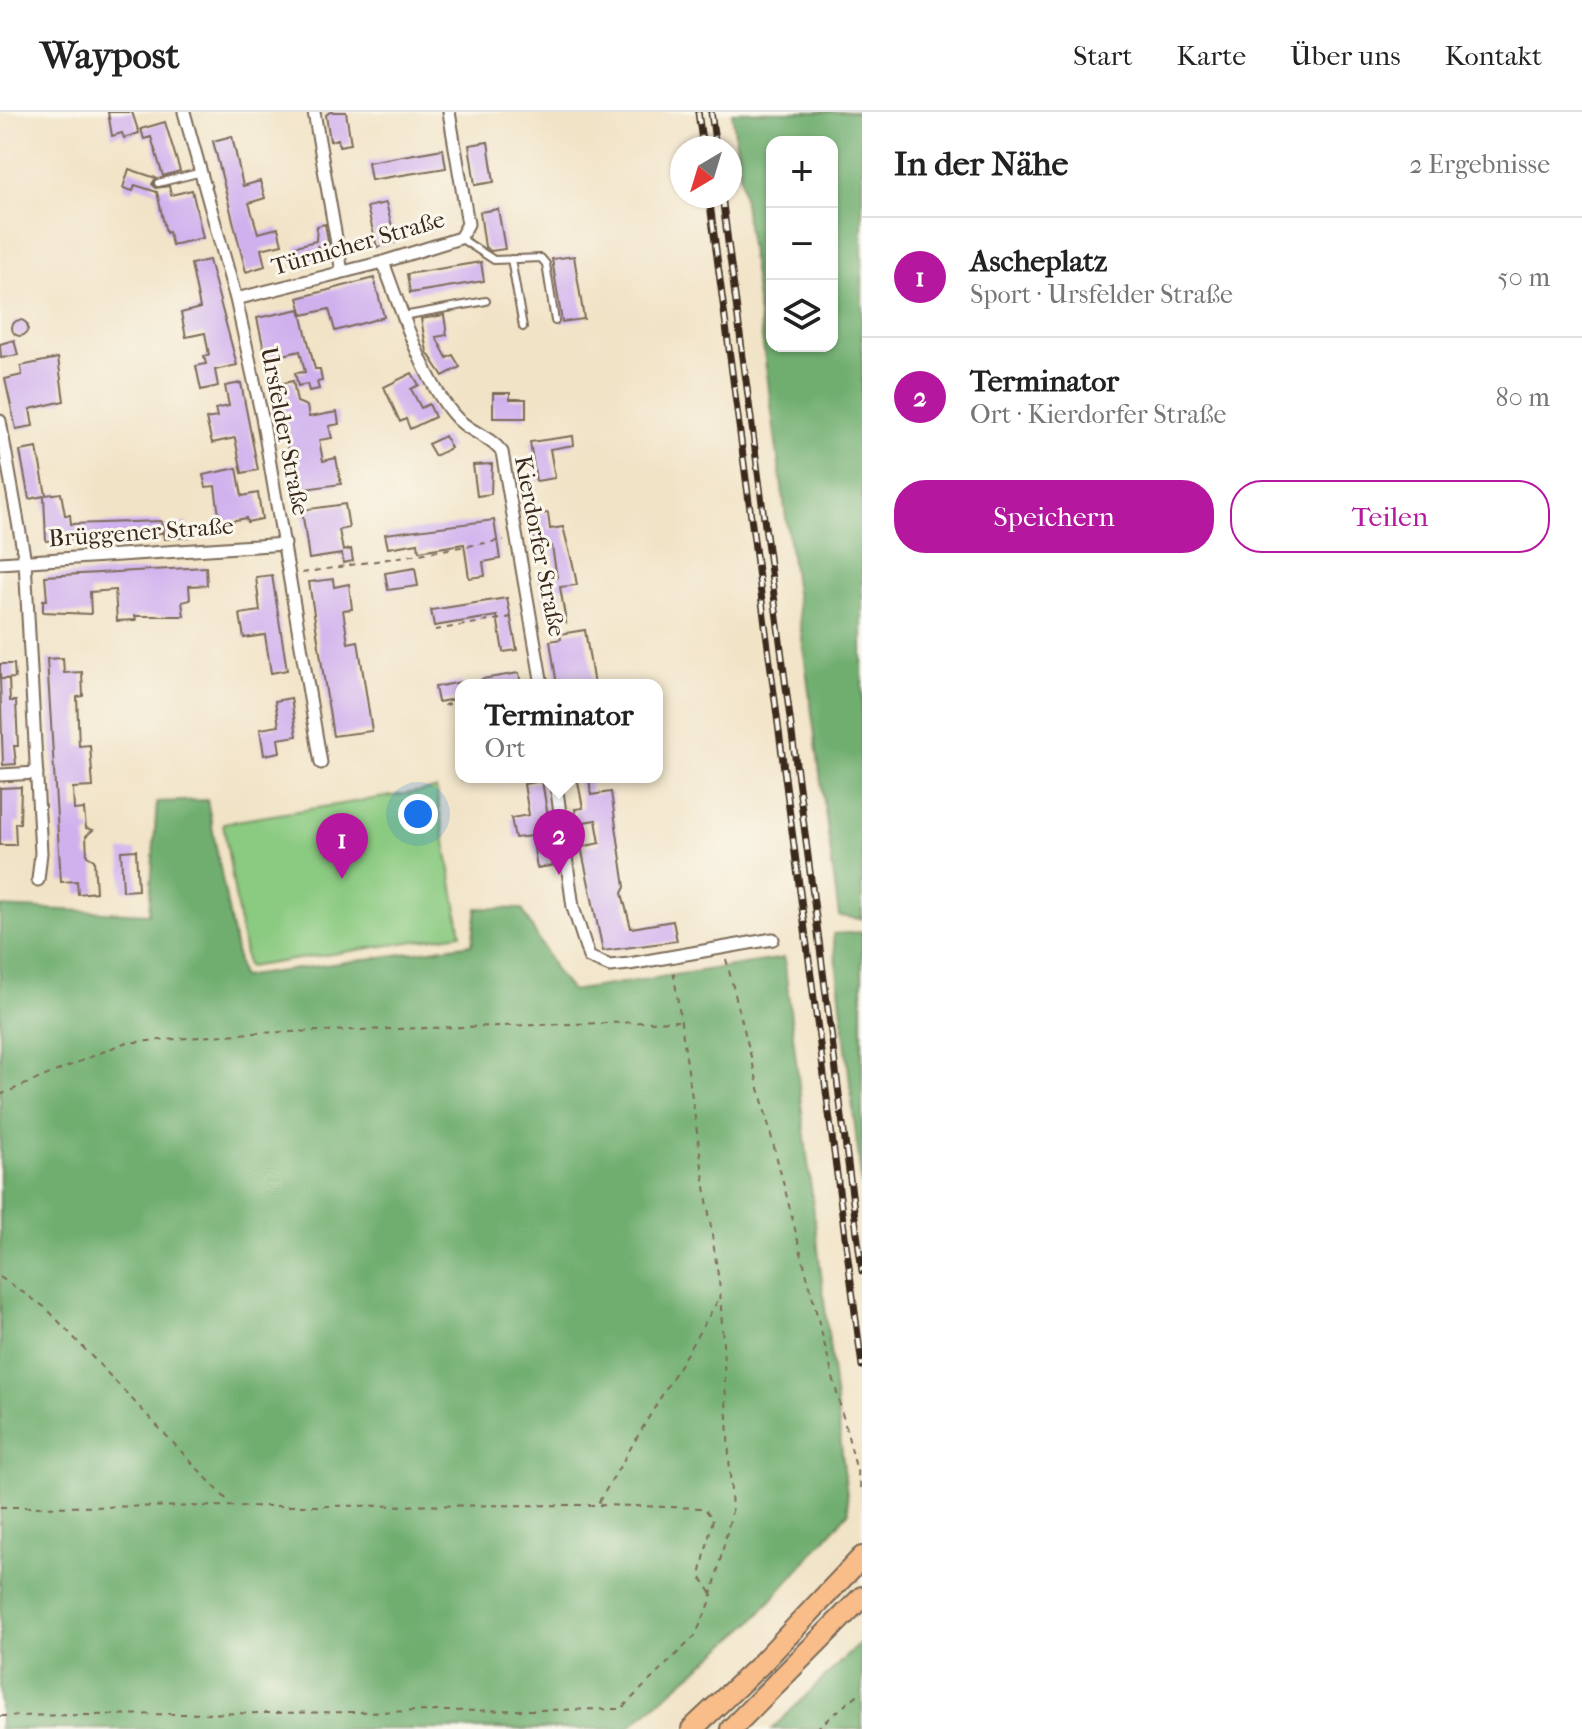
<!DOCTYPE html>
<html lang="de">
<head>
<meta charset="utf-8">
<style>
  :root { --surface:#fff; --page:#f2f2f2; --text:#222; --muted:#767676; --line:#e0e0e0; --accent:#b5179e }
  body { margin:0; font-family:"IM FELL French Canon",serif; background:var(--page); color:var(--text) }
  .controls { position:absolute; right:24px; top:24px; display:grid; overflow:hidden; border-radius:16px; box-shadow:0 2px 6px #0004 }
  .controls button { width:72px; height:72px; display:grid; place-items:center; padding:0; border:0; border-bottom:2px solid var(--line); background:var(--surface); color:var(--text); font:40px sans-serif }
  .compass { position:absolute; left:670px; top:24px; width:72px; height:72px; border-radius:50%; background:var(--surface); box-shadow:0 2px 6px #0004; rotate:218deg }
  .you { position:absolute; left:418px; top:702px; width:28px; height:28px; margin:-20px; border:6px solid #fff; border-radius:50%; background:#1a73e8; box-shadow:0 0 0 12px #1a73e833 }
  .badge { display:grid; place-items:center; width:52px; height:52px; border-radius:50%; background:var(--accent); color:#fff; font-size:26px; font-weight:700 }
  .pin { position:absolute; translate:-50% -66px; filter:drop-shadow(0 2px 4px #0008) }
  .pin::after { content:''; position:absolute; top:42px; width:28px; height:24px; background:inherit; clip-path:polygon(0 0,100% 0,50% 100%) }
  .popup { position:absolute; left:455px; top:567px; width:208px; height:104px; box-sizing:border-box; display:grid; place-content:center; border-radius:16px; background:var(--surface); filter:drop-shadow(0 2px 6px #0005); font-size:26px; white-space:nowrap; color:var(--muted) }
  .popup b { font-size:30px; color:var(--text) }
  .popup::after { content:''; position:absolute; left:50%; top:100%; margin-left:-16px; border:16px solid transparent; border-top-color:var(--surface) }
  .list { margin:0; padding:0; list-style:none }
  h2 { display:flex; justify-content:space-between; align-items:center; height:104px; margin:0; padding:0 32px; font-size:34px }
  h2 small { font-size:26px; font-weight:400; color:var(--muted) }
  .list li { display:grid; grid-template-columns:52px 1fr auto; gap:24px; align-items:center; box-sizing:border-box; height:120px; padding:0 32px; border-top:2px solid var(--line) }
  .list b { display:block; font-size:30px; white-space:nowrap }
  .list p { margin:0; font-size:26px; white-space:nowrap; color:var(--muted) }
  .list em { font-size:26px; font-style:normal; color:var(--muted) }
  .actions { display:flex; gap:16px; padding:24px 32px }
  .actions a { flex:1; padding:18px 0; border:2px solid var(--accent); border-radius:32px; text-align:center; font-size:28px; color:var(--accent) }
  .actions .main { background:var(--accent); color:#fff }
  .icon { flex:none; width:44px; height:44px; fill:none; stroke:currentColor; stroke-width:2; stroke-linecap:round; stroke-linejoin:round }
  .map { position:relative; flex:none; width:862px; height:1617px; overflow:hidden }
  header { display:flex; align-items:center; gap:48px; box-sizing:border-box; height:112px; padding:0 40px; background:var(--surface); border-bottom:2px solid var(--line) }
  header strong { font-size:38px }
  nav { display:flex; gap:44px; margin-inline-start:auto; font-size:28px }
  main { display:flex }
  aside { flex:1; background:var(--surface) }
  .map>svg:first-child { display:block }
  .green { fill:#8bca81; stroke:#637a50; stroke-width:2 }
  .forest { fill:#70ae6f; stroke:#566c46; stroke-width:2; fill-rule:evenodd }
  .building { fill:#d0b1ee }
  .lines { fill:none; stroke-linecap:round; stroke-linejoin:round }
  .lane-casing { stroke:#7b6b59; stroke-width:10 }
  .street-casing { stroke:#7b6b59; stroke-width:15 }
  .highway-casing { stroke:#7b6b59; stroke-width:24 }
  .path { stroke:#7b6b59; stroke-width:2; stroke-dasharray:6 6; stroke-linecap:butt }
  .lane { stroke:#fff; stroke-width:6 }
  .street { stroke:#fff; stroke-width:11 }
  .highway { stroke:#f8bd89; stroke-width:20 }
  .rail-casing { stroke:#3b2a1e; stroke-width:7 }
  .rail { stroke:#fbf7ec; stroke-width:4; stroke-dasharray:12; stroke-linecap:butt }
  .labels { text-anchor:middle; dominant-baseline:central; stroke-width:6; stroke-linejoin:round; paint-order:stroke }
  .street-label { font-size:24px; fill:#3b2a1e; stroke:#fbf7ec }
</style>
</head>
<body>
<header>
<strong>Waypost</strong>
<nav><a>Start</a><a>Karte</a><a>Über uns</a><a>Kontakt</a></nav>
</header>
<main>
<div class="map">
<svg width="862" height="1617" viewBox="0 0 862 1617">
  <rect width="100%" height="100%" fill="#fbf7ec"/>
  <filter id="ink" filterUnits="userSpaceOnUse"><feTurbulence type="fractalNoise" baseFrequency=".0125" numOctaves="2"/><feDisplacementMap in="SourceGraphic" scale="16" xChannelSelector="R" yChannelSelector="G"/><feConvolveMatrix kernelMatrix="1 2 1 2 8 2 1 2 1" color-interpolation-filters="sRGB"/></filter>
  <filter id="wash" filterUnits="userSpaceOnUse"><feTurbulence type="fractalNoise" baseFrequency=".006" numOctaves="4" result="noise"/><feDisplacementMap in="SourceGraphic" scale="32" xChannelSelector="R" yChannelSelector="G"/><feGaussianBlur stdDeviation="1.8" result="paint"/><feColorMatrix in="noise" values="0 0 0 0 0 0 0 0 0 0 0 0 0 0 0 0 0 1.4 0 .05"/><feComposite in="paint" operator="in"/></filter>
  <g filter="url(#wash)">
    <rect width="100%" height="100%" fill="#f1e3c6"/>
    <!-- green -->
    <path class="green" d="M436,677L461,822L247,855L223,711Z"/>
    <!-- forest -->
    <path class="forest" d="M732,0H862V807L839,804ZM832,30V234H772V30Z
      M207,688L241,865L472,832L477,796L522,797L555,858L571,879L784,846L849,1400L751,1511L627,1617H0V795L149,802L157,690Z
      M862,820V1076L833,822Z
      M862,1529V1617H772Z"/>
    <g id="blocks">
      <!-- building -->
      <path class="building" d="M108,0H132L139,21L124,26L122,21L112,24Z
        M330,0H346L351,32L339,34L338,27L330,29L326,3Z
        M165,10L180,59L163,64L151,25L144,27L141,17Z
        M232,24L243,74L260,69L265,86L249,91L258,121L278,116L282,132L261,137L265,154L246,160L213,29Z
        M488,30L494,70L475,73L469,33Z
        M443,37L446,56L371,68L368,50Z
        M129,57L156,66L152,72L156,76L169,74L171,83L192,78L203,126L172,133L169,120L166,121L157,80L135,73L133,79L123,76Z
        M386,91L396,130L377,135L367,95Z
        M498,97L505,137L491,139L485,135L480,100Z
        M325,112L331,145L324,146L317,133L321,149L301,154L296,134L316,129L317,114Z
        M574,144L584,207L562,210L552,147Z
        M209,148L237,253L215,258L218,274L201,278L196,254L206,252L204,244L209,243L205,221L186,225L181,201L200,196L191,152Z
        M481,150L484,169L410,181L407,162Z
        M374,166L384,205L335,219L329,197L303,203L298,186Z
        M300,197L315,257H320L322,269L317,270L319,277L309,279L307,272L298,274L295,261L305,260L300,239L266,247L257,206Z
        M444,203L447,223L436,225L447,246L453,243L460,255L443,264L427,240L421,207Z
        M12 216a8 8 0 1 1 16 0a8 8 0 1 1-16 0Z
        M14,228L18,243L1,246L0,232Z
        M58,246L64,289L30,297L33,314L16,317L5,267L22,263L21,254Z
        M412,261L419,273L411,277L421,296L429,292L435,305L410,317L406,307L400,310L384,275Z
        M293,269L297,290L307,294L309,305L337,300L339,312L329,314L332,326L319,328L323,349L336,346L341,372L298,378L274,273Z
        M241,271L258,358L242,361L235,326L212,331L206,307L217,305L215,297L229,294L225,274Z
        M493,281H510V287H526V306H493Z
        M445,324L451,336L435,344L428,332Z
        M573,324L574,333L550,337L555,366L536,369L530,330Z
        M37,336L46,383L61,381L65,403H70L71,412L161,409L163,420L140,426L98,429V424L46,429L44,384L29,387L20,339Z
        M492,352L491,382L477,384L473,353Z
        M237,356L242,384L258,381L262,407L247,410L246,406L220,411L215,374L206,375L203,363Z
        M345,392L349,416L339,418L343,439L351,437L353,449L343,451L342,442L309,447L302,398Z
        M548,401L550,417L563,415L574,457L577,473L560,475L566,510L553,500L546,501L540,469L557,466L552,434L535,436L530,403Z
        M494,408L500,447L483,450L485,464L469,466L464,432L419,439L418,431L388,436L385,422Z
        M187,411L188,425L164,427L162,415Z
        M206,455L207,473L189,474L190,488L182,490L184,504H135L136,508L117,509L115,478L90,480L91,502L43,500V488H47L45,464Z
        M415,456L418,474L388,478L385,461Z
        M272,463L287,558L271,561L265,523L244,526L240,502L260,499L256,465Z
        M333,467L334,475L349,472L352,497L343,498L348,531L358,529L372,619L333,624L309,470Z
        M507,486L517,538L503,540L497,504L434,514L431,498Z
        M585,518L594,573H557L550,529L561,527L560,522Z
        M63,546L64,561L82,560L83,584L77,585L79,634L90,633L93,675L73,676L74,698L84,697L86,716L93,718L86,724L87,744L94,748L96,780L78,782L77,769L61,770L47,547Z
        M0,552H14L15,566L0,567Z
        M519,561L521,573H482V567Z
        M0,567H9L10,589H16L18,634H14L16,652L3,653Z
        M461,570V586L438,590L435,575Z
        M291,586L297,624L278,627L280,640L264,643L260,617L279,614L275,589Z
        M577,665H589L591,683L611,680L625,775L622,781L631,816L673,809L677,829L603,839L581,735L600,731L596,708L577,711L575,697L583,696Z
        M542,669L556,753L537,756L532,724L515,726L511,706L529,703L524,672Z
        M21,675L20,711H15L16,733H0V676Z
        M136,738L138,778L123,779L121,739Z"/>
    </g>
  </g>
  <g filter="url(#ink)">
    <use href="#blocks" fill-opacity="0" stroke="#7b6b59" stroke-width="2"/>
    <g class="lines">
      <defs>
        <path id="lane" d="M158,71L202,60
          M460,126L494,148L541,146L546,152L555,209
          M511,147L523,215
          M403,204L486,189"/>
        <path id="street" d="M184,0L236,187L262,305L321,651
          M314,0L342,160
          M383,150C400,195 422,265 453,302C466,319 489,323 502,340L542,573
          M236,187L383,150L460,126L468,112L449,0
          M0,309L25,449L41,741L38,768
          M0,451L285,432
          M0,663L37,661
          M555,665L573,795L589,845L610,854L629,852L773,827"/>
        <path id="highway" d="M692,1617L760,1553L862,1445
          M731,1617L862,1485"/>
      </defs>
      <!-- lane casing -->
      <use href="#lane" class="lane-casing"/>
      <!-- street casing -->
      <use href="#street" class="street-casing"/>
      <!-- highway casing -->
      <use href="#highway" class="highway-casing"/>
      <!-- path -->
      <path class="path" d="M302,461L504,428
        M435,518L518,504
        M444,593L461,590
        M461,668L477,665
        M726,847L862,1379
        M0,983L124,931L250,921L678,909
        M0,1165L46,1196L229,1390
        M599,1393L704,1396L713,1407L700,1464L712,1482
        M0,1395L597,1393L720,1185
        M0,1604L621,1597L695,1524L710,1491L732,1399L720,1177L673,856
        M816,1617L862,1579"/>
      <!-- lane -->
      <use href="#lane" class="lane"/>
      <!-- street -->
      <use href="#street" class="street"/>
      <!-- highway -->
      <use href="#highway" class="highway"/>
      <defs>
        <path id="rail" d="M698,0L703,36
          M711,0L716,36
          M709,84L862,1254
          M722,84L862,1159"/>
      </defs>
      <!-- rail casing -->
      <use href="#rail" class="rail-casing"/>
      <!-- rail -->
      <use href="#rail" class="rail"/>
    </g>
  </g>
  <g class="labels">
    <!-- street labels -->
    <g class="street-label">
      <text transform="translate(358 131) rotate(-16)">Türnicher Straße</text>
      <text transform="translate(285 319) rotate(79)">Ursfelder Straße</text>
      <text transform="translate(141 420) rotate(-4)">Brüggener Straße</text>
      <text transform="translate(540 434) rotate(79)">Kierdorfer Straße</text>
    </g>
  </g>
</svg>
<div class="controls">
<button>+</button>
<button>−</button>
<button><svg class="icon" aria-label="layers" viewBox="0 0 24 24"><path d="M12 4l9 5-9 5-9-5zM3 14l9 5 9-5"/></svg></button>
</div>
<svg class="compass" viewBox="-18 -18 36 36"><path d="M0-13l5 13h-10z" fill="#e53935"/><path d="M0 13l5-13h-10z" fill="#767676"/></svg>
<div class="you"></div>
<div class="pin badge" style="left:342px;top:767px">1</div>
<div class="pin badge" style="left:559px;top:763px">2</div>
<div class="popup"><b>Terminator</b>Ort</div>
</div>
<aside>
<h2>In der Nähe<small>2 Ergebnisse</small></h2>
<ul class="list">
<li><span class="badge">1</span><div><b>Ascheplatz</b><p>Sport · Ursfelder Straße</p></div><em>50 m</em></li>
<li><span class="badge">2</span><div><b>Terminator</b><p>Ort · Kierdorfer Straße</p></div><em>80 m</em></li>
</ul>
<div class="actions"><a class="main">Speichern</a><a>Teilen</a></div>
</aside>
</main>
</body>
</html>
